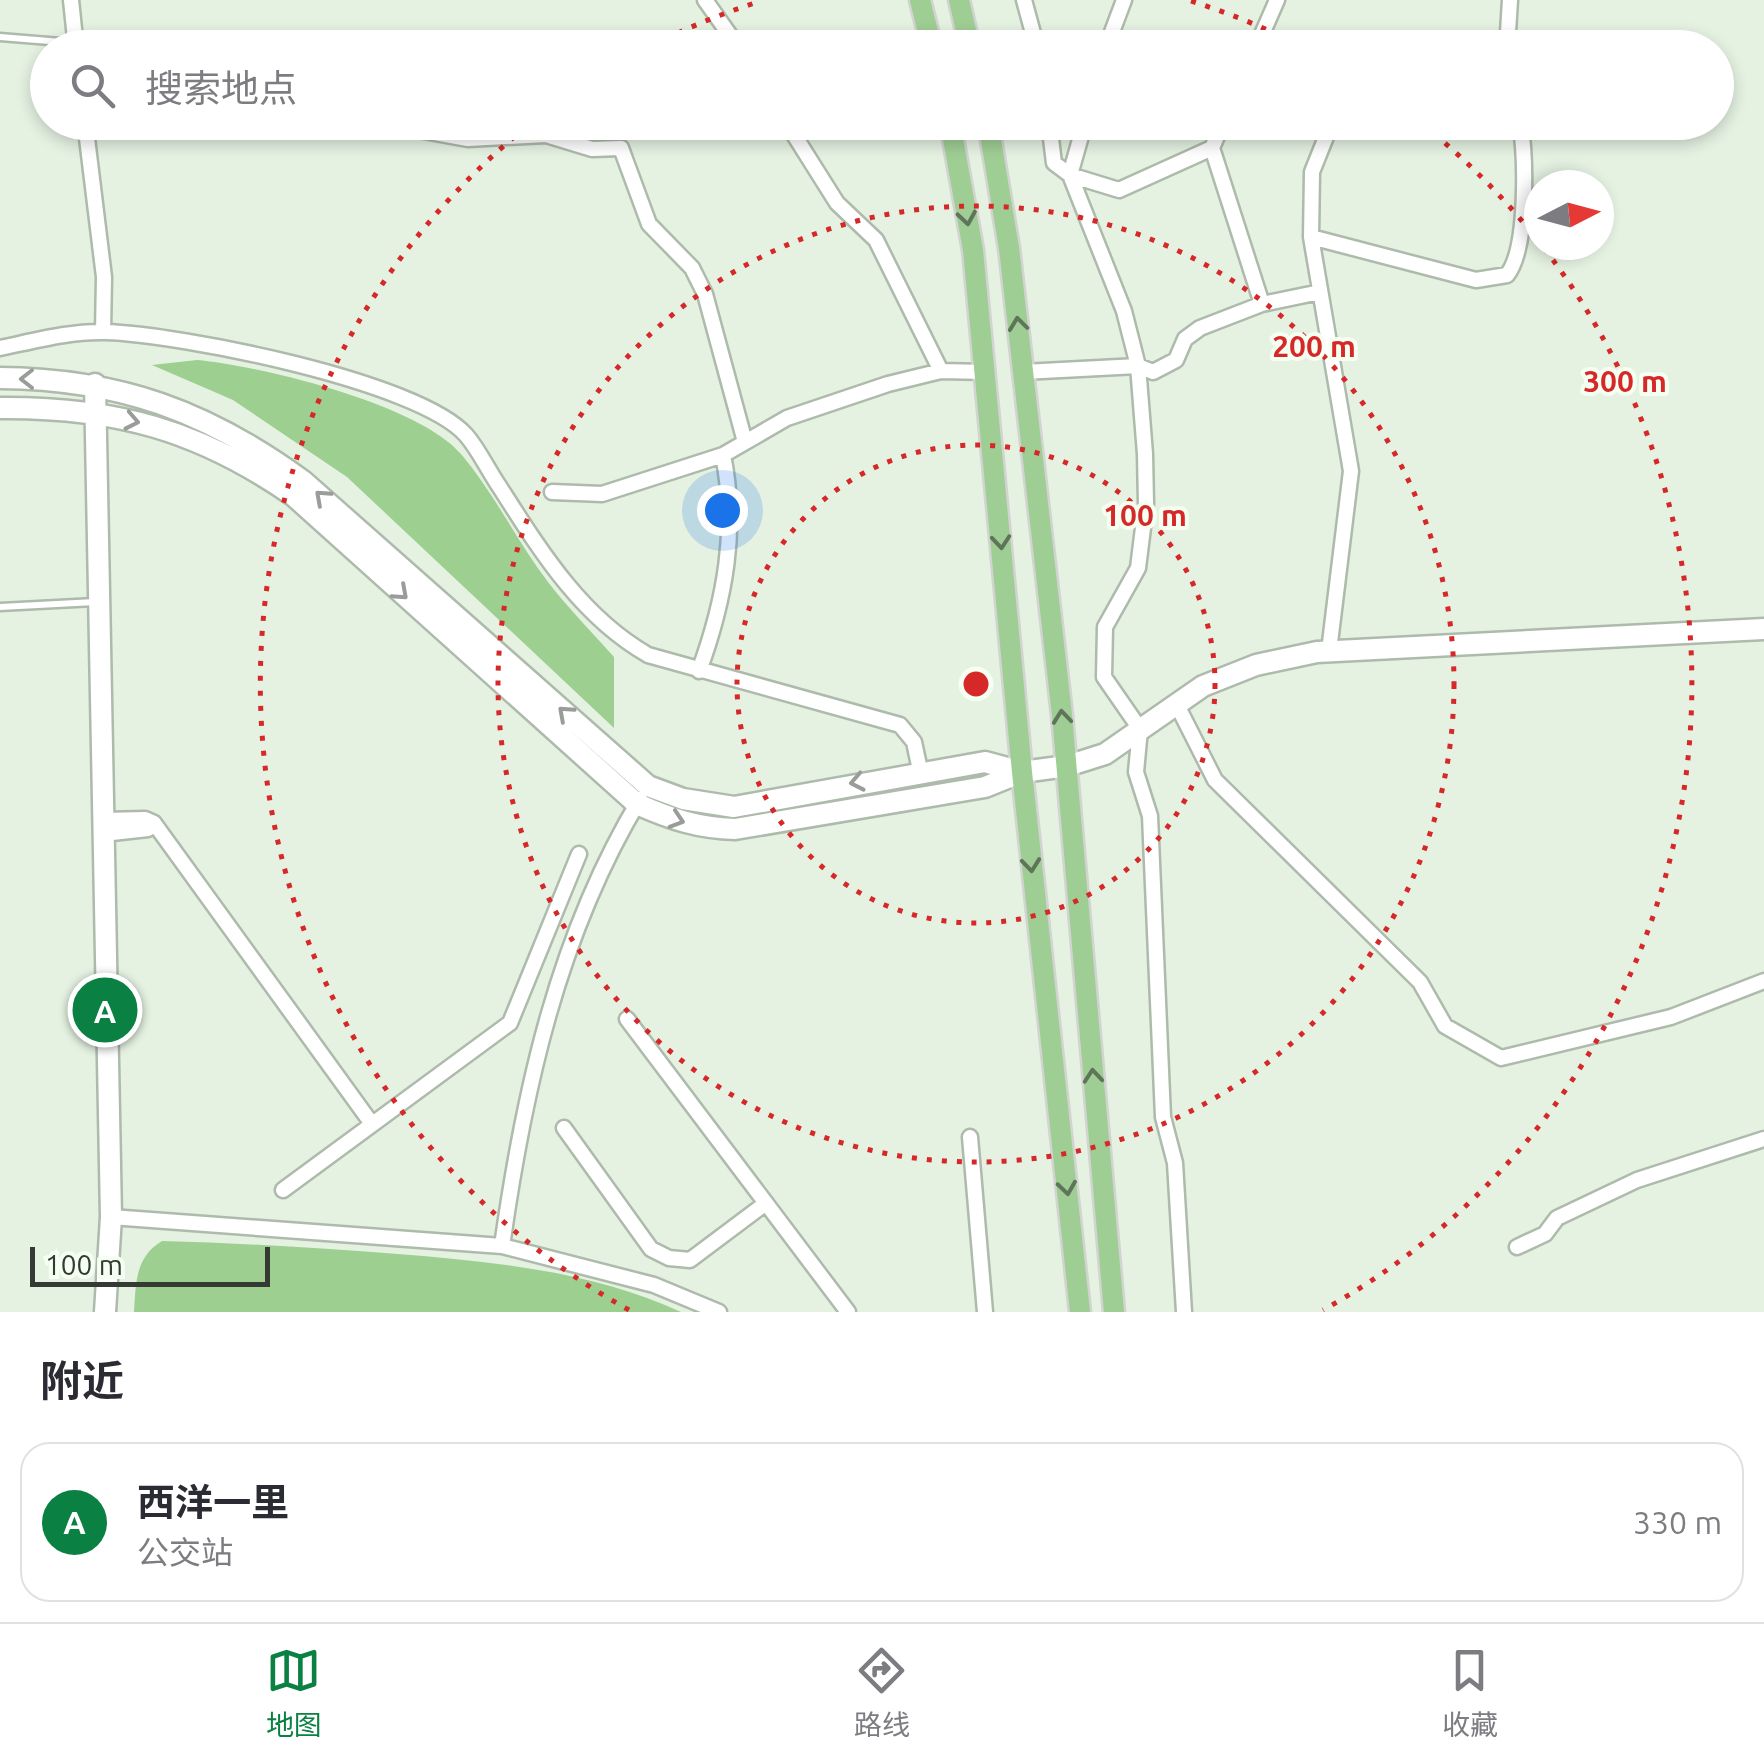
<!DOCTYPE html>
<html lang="zh">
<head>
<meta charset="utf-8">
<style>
  :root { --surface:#fff; --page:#f2f2f3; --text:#2b2b33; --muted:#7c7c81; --line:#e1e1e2; --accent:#0b8043 }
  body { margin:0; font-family:Ubuntu,"Noto Sans SC",sans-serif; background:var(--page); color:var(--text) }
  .compass { position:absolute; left:1524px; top:170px; width:90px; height:90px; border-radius:50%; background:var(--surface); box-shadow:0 5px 15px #0003; rotate:84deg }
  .scale { position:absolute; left:30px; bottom:25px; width:240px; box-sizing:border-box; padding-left:10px; border:5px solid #353a34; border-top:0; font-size:28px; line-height:35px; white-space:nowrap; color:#353a34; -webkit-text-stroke:8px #f4fff2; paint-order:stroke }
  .you { position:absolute; left:722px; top:510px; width:35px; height:35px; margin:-25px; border:8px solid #fff; border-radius:50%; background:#1a73e8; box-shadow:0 0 0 15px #1a73e833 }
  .badge { display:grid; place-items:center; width:65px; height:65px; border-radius:50%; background:var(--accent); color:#fff; font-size:32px; font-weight:700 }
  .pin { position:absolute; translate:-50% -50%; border:5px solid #fff; box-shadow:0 2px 10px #0006 }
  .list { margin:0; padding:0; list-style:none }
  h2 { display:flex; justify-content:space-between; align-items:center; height:130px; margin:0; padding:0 40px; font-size:42px }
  h2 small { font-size:32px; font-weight:400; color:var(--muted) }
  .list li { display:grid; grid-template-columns:65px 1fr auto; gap:30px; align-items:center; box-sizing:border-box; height:160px; margin:0 20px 20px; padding:0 20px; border:2px solid var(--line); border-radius:30px }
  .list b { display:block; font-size:38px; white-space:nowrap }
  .list p { margin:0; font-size:32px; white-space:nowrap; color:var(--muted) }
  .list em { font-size:32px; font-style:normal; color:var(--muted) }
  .icon { flex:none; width:55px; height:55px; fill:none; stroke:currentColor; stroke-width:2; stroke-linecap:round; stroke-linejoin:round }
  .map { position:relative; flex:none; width:1764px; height:1312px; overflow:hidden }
  .search { position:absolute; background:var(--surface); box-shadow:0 5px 15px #0003; left:30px; right:30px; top:30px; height:110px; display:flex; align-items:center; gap:25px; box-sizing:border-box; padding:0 35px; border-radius:55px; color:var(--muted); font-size:38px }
  .sheet { height:310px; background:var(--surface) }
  nav { display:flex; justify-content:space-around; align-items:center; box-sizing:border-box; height:140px; border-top:2px solid var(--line); background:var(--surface); font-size:28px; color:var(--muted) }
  nav a { display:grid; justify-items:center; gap:5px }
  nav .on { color:var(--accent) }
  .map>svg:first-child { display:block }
  .green { fill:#9dcf91 }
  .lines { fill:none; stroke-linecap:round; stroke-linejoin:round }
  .service-casing { stroke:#aebaab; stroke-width:11 }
  .minor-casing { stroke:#aebaab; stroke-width:19 }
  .secondary-casing { stroke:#aebaab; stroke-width:25 }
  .primary-casing { stroke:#d3d4d2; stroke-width:25 }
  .service { stroke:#fff; stroke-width:6 }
  .minor { stroke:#fff; stroke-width:14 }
  .secondary { stroke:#fff; stroke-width:20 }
  .primary { stroke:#9fce94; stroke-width:20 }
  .oneway { stroke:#5f755a }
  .oneway2 { stroke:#9a9c9a }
  .ring { fill:none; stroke:#d62828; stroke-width:5; stroke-dasharray:5 10 }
  .centre { fill:#d62828; stroke:#f4fff2; stroke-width:5 }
  .ring-label { font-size:30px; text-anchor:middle; font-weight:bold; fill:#d62828; stroke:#f4fff2; stroke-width:8; stroke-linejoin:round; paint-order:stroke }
</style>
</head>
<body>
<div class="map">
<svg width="1764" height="1312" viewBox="0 0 1764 1312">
  <rect width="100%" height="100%" fill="#e5f2e2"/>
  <!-- green -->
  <path class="green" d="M197,360C262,366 418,404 461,454C494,493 517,541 548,582C568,608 592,632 614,657V728L347,477L233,400L152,365Z
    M162,1241C241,1243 319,1248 398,1254C495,1262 592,1271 681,1312H134C136,1283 135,1257 162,1241Z"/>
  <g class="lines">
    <defs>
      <path id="service" d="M0,37L74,43
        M0,607L95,602"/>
      <path id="minor" d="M71,0L76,48
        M705,0L739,48
        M1024,0L1037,48
        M1106,48L1124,0
        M1256,48L1277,0
        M1507,48L1510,0
        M85,122L104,277L103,332
        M374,122L468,139L546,135L592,149L621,148L649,224L692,268L705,294L745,442
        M786,122L837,203L876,240L941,371
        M1049,122L1054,163L1070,175L1119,190L1212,148L1223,122
        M1085,122L1070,175L1124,311L1138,366L1145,454L1146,504L1138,568L1105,627L1104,677L1140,729L1136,772L1150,816L1163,1117L1175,1163L1184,1312
        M1212,148L1262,304
        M1311,237L1476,280L1507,275C1528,249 1526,157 1520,122
        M0,348C34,341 70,331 105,332C179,334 418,381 466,435C479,450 488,470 499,486C540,550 580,616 648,655L900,725L914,742L920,770
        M1023,372L1138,366L1153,372L1176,360L1185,339L1200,328L1262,304L1320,292
        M552,492L602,494L723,455L787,418L888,384L941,371L986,372
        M1329,651L1351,471L1311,237L1312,172L1332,122
        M699,671C725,600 738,529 723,455
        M1176,703L1215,780L1420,982L1445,1026L1501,1058L1671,1017L1764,981
        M154,823L372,1124
        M103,834L148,829L154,823L145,819L103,820
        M627,1019L848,1312
        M564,1128L651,1249L669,1258L690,1260L766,1203
        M970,1137L985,1312
        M283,1190L510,1023L579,854
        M111,1217L502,1246L654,1285L719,1312
        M502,1246C524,1090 558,935 640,799
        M1517,1247L1545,1234L1557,1218L1637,1180L1764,1139"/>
      <path id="secondary" d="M0,378C119,379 207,411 303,481L648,786L683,799L734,807L985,762L1022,772
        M95,384L111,1217L105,1312
        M0,408C115,407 199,430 294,496L637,804C671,819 698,828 735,829L985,787L1022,772L1067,766L1105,754L1203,686L1256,665L1317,652L1764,629"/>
      <path id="primary" d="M920,0L932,48
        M959,0L970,48
        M950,122L973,250L1022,772L1080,1312
        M988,122L1009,248L1062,715L1114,1312"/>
    </defs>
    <!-- service casing -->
    <use href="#service" class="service-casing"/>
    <!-- minor casing -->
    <use href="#minor" class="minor-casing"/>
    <!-- secondary casing -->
    <use href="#secondary" class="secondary-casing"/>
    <!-- primary casing -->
    <use href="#primary" class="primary-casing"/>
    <!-- service -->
    <use href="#service" class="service"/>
    <!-- minor -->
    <use href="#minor" class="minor"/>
    <!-- secondary -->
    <use href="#secondary" class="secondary"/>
    <!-- primary -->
    <use href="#primary" class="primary"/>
  </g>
  <!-- one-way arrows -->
  <defs><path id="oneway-chevron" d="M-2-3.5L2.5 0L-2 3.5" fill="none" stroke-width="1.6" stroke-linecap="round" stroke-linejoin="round" transform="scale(2.5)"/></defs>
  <g class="oneway">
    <use href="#oneway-chevron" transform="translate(967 218) rotate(81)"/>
    <use href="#oneway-chevron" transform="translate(1018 324) rotate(-97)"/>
    <use href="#oneway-chevron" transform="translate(1001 542) rotate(85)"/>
    <use href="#oneway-chevron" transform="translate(1062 717) rotate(-96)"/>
    <use href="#oneway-chevron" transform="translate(1031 865) rotate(84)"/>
    <use href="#oneway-chevron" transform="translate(1093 1076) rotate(-95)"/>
    <use href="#oneway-chevron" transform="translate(1067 1188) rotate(82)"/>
  </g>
  <g class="oneway2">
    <use href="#oneway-chevron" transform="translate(27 379) rotate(-180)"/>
    <use href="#oneway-chevron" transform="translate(132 421) rotate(11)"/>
    <use href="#oneway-chevron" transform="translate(322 497) rotate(-138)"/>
    <use href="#oneway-chevron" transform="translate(401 593) rotate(42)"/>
    <use href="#oneway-chevron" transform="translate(565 713) rotate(-138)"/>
    <use href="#oneway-chevron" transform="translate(857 782) rotate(169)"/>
    <use href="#oneway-chevron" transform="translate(677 820) rotate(18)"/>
  </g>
  <!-- distance rings -->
  <g class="ring">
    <circle cx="976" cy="684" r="239"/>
    <circle cx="976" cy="684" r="478"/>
    <path d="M629 1310A716 716 0 0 1 530 124M651 46A716 716 0 0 1 761 1M1191 1A716 716 0 0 1 1301 46M1422 124A716 716 0 0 1 1536 238M1544 248A716 716 0 0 1 1323 1310"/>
  </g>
  <circle cx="976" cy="684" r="15" class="centre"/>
  <g class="ring-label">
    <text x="1314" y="357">200 m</text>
    <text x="1625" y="392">300 m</text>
    <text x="1145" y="526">100 m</text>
  </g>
</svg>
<svg class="compass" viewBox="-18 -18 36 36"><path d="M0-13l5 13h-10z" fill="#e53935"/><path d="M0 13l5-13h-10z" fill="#7c7c81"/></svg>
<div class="scale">100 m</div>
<div class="you"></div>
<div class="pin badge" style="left:105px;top:1010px">A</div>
<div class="search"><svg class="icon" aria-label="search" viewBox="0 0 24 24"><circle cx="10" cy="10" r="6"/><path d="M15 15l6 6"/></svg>搜索地点</div>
</div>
<section class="sheet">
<h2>附近<small></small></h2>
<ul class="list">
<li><span class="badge">A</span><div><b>西洋一里</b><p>公交站</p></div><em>330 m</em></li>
</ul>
</section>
<nav>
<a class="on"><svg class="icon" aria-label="map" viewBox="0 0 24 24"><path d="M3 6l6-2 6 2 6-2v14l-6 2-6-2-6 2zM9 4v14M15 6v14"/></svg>地图</a>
<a><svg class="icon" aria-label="directions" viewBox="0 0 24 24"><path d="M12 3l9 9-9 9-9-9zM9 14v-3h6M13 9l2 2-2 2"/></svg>路线</a>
<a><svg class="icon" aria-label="saved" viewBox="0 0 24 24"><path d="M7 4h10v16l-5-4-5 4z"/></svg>收藏</a>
</nav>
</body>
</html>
